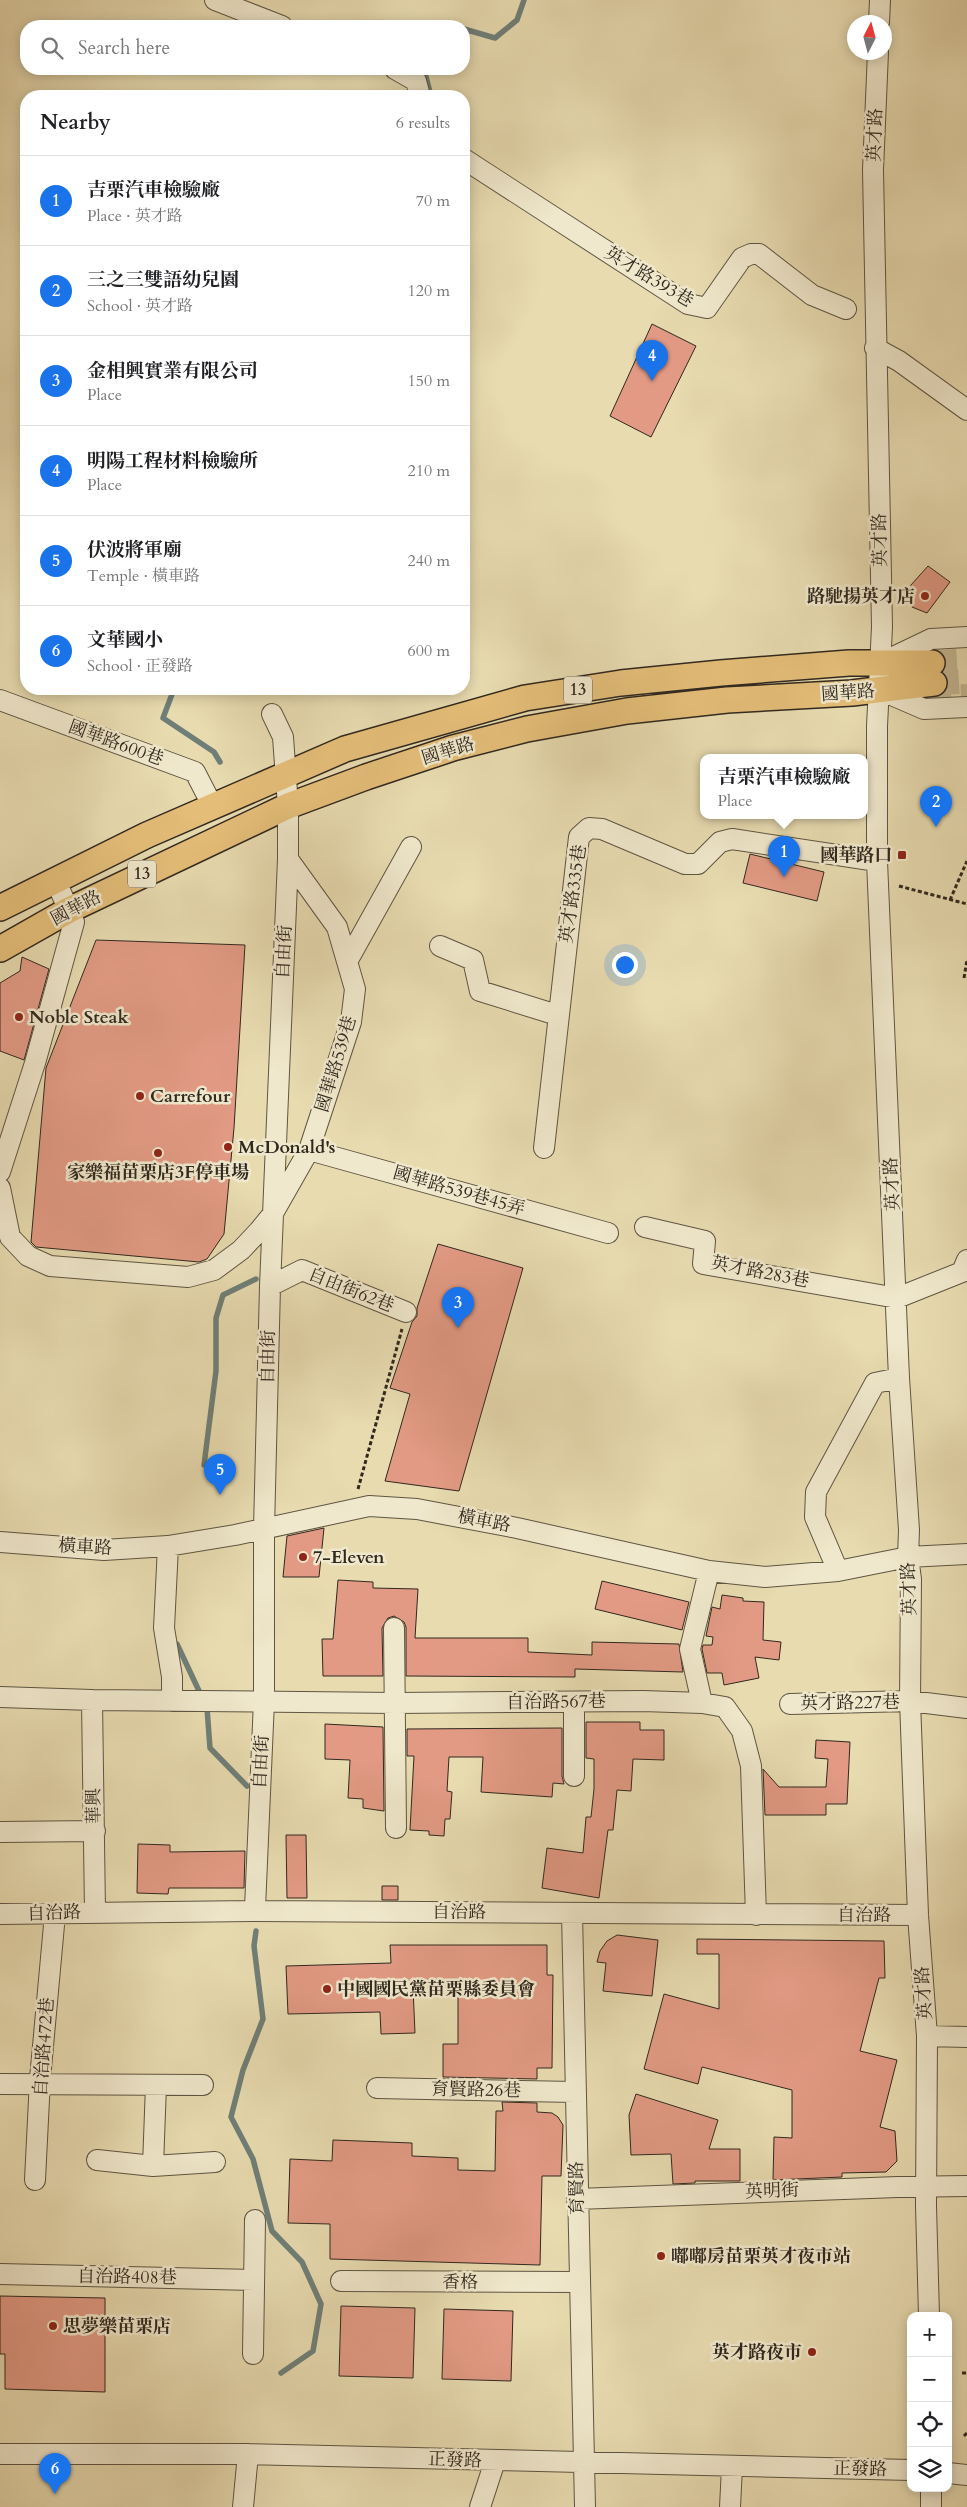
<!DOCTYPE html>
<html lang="en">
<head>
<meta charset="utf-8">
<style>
  :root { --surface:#fff; --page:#f2f2f2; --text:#202124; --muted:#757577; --line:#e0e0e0; --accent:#1a73e8 }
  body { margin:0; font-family:Cardo,"Noto Serif TC",serif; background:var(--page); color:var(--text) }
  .controls { position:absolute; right:15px; bottom:15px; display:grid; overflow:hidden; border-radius:10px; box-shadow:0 2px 12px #0003 }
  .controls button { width:45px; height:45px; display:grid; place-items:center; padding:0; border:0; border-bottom:1px solid var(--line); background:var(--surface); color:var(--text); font:25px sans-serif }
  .compass { position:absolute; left:847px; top:15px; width:45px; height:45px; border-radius:50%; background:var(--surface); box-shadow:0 2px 12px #0003; rotate:6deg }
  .you { position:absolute; left:624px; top:964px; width:18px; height:18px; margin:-12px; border:4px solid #fff; border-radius:50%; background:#1a73e8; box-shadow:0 0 0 8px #1a73e833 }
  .badge { display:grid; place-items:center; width:32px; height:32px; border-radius:50%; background:var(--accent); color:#fff; font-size:16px; font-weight:700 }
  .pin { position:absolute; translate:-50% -41px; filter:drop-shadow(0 1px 2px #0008) }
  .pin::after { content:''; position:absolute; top:26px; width:18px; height:15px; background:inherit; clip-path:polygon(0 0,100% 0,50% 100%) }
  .popup { position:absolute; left:700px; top:754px; width:168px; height:65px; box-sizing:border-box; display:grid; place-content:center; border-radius:10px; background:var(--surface); filter:drop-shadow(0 1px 4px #0005); font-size:16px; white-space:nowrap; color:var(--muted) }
  .popup b { font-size:19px; color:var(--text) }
  .popup::after { content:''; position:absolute; left:50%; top:100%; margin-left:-10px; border:10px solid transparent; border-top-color:var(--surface) }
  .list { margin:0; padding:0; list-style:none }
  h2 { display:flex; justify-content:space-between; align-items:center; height:65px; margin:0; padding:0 20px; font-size:21px }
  h2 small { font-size:16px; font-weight:400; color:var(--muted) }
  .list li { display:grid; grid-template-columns:32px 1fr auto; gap:15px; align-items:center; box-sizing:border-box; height:90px; padding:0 20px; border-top:1px solid var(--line) }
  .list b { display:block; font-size:19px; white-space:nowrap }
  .list p { margin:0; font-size:16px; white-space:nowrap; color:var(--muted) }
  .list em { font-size:16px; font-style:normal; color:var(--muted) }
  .icon { flex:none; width:28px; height:28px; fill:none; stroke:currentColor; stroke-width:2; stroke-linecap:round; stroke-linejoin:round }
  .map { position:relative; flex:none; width:967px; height:2507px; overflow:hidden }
  .search { position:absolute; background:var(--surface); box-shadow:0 2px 12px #0003; left:20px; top:20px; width:450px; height:55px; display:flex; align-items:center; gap:12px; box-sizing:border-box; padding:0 18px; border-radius:20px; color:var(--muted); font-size:19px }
  .panel { position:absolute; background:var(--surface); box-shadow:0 2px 12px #0003; left:20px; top:90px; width:450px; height:605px; border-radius:20px }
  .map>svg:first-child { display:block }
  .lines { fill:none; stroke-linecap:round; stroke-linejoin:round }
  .stream { stroke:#6f7f78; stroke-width:5.5 }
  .building { fill:#e29a84; stroke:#30281f }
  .minor-tunnel { stroke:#c3b793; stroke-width:20; stroke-dasharray:20 10; stroke-linecap:butt }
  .major-tunnel { stroke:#c3b793; stroke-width:25; stroke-dasharray:25 12; stroke-linecap:butt }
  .minor-casing { stroke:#5e5543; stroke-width:22 }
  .major-casing { stroke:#30281f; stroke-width:28 }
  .path { stroke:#30281f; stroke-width:3; stroke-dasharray:4 2.5; stroke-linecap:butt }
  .minor { stroke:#f0e8cc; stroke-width:20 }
  .major { stroke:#e4be78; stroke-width:25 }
  .poi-dot { fill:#8f2418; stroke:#f0e8cc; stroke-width:2 }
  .labels { text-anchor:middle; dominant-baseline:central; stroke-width:5; stroke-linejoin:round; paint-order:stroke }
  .shield { fill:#f0e8cc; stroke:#6a6253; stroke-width:1 }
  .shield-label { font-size:16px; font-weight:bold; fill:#30281f }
  .street-label { font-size:18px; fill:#30281f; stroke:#f0e8cc }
  .poi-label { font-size:18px; font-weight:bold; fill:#30281f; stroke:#f0e8cc; text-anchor:start }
</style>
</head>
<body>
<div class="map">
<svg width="967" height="2507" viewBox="0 0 967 2507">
  <rect width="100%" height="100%" fill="#e8dbb0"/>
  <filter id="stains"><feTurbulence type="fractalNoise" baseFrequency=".004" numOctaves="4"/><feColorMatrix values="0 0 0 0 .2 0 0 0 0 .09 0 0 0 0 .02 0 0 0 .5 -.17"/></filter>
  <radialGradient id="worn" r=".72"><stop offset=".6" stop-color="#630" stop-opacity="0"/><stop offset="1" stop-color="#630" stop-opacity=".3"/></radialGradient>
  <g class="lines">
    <!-- stream -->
    <path class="stream" d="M447,26H454
      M464,29L495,38L517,20L524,0
      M424,69L431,96
      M174,689L163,718L214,752L220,762
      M204,1465L216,1371V1318L223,1295L256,1279
      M177,1644L207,1708L210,1748L247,1786
      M256,1931L254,1946L263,2019L243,2070L231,2117L253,2159L272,2231L302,2262L321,2304L313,2351L281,2373"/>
  </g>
  <!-- building -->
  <path class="building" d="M652,324L696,346L651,437L610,416Z
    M928,566L950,582L927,613L912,607L911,585Z
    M750,854L824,872L817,901L743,883Z
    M96,940L245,945L234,1128L224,1234L207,1259L199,1262L36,1247L31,1242L46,1068Z
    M22,957L49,969L24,1060L0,1051V983L20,971Z
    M438,1244L523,1268L459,1491L385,1481L410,1394L390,1388L412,1322L417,1316V1308Z
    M324,1528L319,1577H283L287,1536Z
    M338,1580L373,1582V1588L418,1589L415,1638H528V1652L592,1655V1642L679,1644L683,1672L575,1669V1677L406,1676V1627L404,1622L394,1616L388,1618L382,1628L383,1676H323L322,1639H333Z
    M602,1581L689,1602L682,1630L595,1609Z
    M722,1595L743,1598V1601L764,1602L763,1640L781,1642L779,1660L755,1657L759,1678L724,1685L722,1673H707L702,1649L703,1645H712L713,1637L706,1636L712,1607L720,1609Z
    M586,1722H640V1730H664V1760L633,1759L631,1791L617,1790L613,1830H608L599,1898L542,1888L547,1848L583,1853L586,1817H591L594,1789V1759L586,1758Z
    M325,1724L383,1727L384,1811L363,1808V1799L348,1798L350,1760L325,1759Z
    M562,1728V1776L564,1784L553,1783L552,1797L481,1792L483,1757H449L447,1791L452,1792L450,1819H445L444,1836L429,1835V1831L410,1830L414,1756H407V1729Z
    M816,1740L850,1742L847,1804H826V1815H765L763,1769L779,1787H826L828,1759L815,1758Z
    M286,1835H306L307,1898H287Z
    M138,1844L170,1845V1852L245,1851L244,1888H169L168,1894L137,1893Z
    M382,1886H398V1900H382Z
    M617,1935L658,1940L652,1996L603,1991L606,1963L597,1962L600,1951L607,1941Z
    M697,1939L884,1941L885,1978H879L860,2051L897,2060L880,2127L895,2131L897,2161L886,2172L842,2173V2177L773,2180L774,2137L792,2138V2090L702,2067L698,2084L644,2069L664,1994L719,2009V1954H697Z
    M390,1945H547V1975H553L552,2068H537V2079L443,2077V2044H458V1987L413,1988L415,2033L381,2034L380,2012L288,2014L286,1966L391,1963Z
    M636,2094L718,2120L709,2149H740V2181H695V2183L673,2184L671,2154L631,2155L629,2115Z
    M502,2102L537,2103V2112L552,2113L558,2117L563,2125L561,2176H542L540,2265L330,2259V2224L288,2223L290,2159L332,2161L333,2140L412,2143V2156L458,2158V2170L495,2171L496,2111H503Z
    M0,2296L105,2298V2392L5,2389V2354H0Z
    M341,2306L415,2308L413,2378L339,2376Z
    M444,2309L513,2311L511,2381L442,2379Z"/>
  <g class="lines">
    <!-- minor-tunnel -->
    <path class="minor-tunnel" d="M931,696L967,694"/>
    <!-- major-tunnel -->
    <path class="major-tunnel" d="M932,663L967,661
      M934,683L967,681"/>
    <defs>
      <path id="minor" d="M215,0L282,26
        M879,22L880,0
        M878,52L873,170L882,627L877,726V861L899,1378L909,1530L908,1557L911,1579L910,1701L918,1915L927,2036L926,2206L929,2316
        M395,69L416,81L420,96
        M464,159L688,304L707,308L742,258L751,254H759L812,295L846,309
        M875,348L899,361L967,410
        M883,662L931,639L967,637
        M880,690L924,709L967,707
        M0,700L195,772L213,807
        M440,946L473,960L480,991L557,1015
        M348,960L411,847
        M544,1148L579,837L589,828L602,829L685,864H698L720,842L732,839L877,861
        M309,1150L608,1233
        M0,1172L35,1063L74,922L55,879
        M0,1188L10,1237L28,1256L50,1266L188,1277L214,1270L241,1250L259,1231L272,1215L309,1150L351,1022L355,989L337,927L288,859
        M645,1227L705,1241L703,1264L897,1298L962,1272L967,1260
        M270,1286L302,1270L406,1312
        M0,1542L104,1550L168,1546L235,1535L369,1506L417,1509L517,1528L709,1571L765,1577L838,1571L908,1557L967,1554
        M168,1546L164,1628L172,1677V1701
        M838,1571L815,1517L816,1492L875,1383L899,1378
        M394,1628L396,1828
        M0,1697L92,1700
        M574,1702V1776
        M702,1703L690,1649L709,1571
        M790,1704L910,1701L967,1708
        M0,1832L95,1831
        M253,1911L255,1908L264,1701V1529L270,1286L288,859V806L283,737L272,714
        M95,1912L92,1700L395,1703L643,1701L702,1703L725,1707L742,1731L751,1766L756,1915
        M572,1913L585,2507
        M0,1914L253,1911L918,1915
        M927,2036L967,2037
        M0,2084L203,2085
        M377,2088L575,2092
        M97,2160L153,2166L215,2162
        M153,2166L156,2085
        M35,2180L40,2079L55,1914
        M577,2199L898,2187L967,2186
        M0,2274L254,2280
        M341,2281L578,2282
        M253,2354L255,2220
        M0,2454H248L911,2470
        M948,2473L967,2475
        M243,2507L248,2454
        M480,2507L495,2461
        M730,2507L732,2467
        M931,2507V2488"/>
      <path id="major" d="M0,908L147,835L345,749L525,698L621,683L721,673L849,663H932
        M0,949L69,910L288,806L366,777L453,748L527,729L627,711L727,700L852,693L934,683"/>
    </defs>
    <!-- minor casing -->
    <use href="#minor" class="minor-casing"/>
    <!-- major casing -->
    <use href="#major" class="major-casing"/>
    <!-- path -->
    <path class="path" d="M899,886L967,904
      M950,900L967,861
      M964,978L967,960
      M358,1489L402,1329
      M962,2373H967
      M964,2436L967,2433"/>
    <!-- minor -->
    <use href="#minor" class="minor"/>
    <!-- major -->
    <use href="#major" class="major"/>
  </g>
  <!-- markers -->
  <g class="poi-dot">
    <circle cx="925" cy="596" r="5"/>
    <rect x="897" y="850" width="10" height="10" rx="2.5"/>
    <circle cx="19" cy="1017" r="5"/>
    <circle cx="140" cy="1096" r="5"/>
    <circle cx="228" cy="1147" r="5"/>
    <circle cx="158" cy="1153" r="5"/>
    <circle cx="303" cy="1557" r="5"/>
    <circle cx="327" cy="1989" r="5"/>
    <circle cx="661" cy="2256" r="5"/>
    <circle cx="53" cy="2326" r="5"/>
    <circle cx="812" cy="2352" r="5"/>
  </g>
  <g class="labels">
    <!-- shield labels -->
    <g class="shield">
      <rect x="564" y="676.5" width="28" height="27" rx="4"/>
      <rect x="128" y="860.5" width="28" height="27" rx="4"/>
    </g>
    <g class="shield-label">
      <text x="578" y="690">13</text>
      <text x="142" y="874">13</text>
    </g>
    <!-- street labels -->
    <g class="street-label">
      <text transform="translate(875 135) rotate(-88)">英才路</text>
      <text transform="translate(649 277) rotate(31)">英才路393巷</text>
      <text transform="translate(880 540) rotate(-91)">英才路</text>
      <text transform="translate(848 693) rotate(-4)">國華路</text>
      <text transform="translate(116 743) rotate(20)">國華路600巷</text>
      <text transform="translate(448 751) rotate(-17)">國華路</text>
      <text transform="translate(573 894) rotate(-82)">英才路335巷</text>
      <text transform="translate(76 908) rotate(-28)">國華路</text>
      <text transform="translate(284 952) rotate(-87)">自由街</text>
      <text transform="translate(336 1064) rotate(-73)">國華路539巷</text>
      <text transform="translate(892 1184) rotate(-93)">英才路</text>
      <text transform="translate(459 1191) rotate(16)">國華路539巷45弄</text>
      <text transform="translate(760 1272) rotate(11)">英才路283巷</text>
      <text transform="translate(351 1290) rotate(22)">自由街62巷</text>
      <text transform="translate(268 1357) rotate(-89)">自由街</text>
      <text transform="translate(484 1521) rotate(11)">橫車路</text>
      <text transform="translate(85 1547) rotate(3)">橫車路</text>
      <text transform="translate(909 1589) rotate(-92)">英才路</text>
      <text transform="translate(556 1702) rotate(-1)">自治路567巷</text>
      <text transform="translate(850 1703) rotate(-1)">英才路227巷</text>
      <text transform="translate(261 1762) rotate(-87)">自由街</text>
      <text transform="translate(94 1806) rotate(-91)">華興</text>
      <text x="459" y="1912">自治路</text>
      <text transform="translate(54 1913) rotate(-2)">自治路</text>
      <text x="864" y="1915">自治路</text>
      <text transform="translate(924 1993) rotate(-94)">英才路</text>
      <text transform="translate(44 2047) rotate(-86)">自治路472巷</text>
      <text transform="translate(476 2090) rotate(1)">育賢路26巷</text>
      <text transform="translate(577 2188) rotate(-91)">育賢路</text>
      <text transform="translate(772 2191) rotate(-2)">英明街</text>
      <text transform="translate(127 2277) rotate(1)">自治路408巷</text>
      <text x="460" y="2282">香格</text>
      <text transform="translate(455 2460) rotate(2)">正發路</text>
      <text transform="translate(860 2469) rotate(1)">正發路</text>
    </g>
    <!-- poi labels -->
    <g class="poi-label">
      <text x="915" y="596" text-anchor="end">路馳揚英才店</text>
      <text x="892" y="855" text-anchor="end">國華路口</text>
      <text x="29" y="1017">Noble Steak</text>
      <text x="150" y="1096">Carrefour</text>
      <text x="238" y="1147">McDonald's</text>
      <text x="158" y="1172" text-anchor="middle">家樂福苗栗店3F停車場</text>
      <text x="313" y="1557">7-Eleven</text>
      <text x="337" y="1989">中國國民黨苗栗縣委員會</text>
      <text x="671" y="2256">嘟嘟房苗栗英才夜市站</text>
      <text x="63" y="2326">思夢樂苗栗店</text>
      <text x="802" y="2352" text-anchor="end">英才路夜市</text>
    </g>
  </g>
  <rect width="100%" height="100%" filter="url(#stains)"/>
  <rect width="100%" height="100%" fill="url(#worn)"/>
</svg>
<div class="controls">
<button>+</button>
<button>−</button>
<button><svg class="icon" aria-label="locate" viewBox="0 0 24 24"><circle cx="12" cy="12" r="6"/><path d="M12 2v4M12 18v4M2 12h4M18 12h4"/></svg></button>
<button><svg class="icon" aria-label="layers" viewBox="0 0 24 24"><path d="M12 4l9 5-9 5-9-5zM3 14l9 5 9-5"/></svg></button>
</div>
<svg class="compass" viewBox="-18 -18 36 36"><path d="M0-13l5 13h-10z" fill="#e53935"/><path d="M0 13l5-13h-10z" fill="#757577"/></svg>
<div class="you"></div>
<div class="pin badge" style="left:784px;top:877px">1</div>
<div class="popup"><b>吉栗汽車檢驗廠</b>Place</div>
<div class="pin badge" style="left:936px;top:827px">2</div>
<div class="pin badge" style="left:458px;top:1328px">3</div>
<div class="pin badge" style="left:652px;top:381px">4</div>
<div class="pin badge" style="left:220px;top:1495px">5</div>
<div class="pin badge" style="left:55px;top:2494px">6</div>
<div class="search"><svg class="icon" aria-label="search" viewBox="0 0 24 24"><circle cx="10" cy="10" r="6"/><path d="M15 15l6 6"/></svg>Search here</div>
<section class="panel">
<h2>Nearby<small>6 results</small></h2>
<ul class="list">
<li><span class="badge">1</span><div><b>吉栗汽車檢驗廠</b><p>Place · 英才路</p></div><em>70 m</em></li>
<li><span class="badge">2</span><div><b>三之三雙語幼兒園</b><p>School · 英才路</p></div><em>120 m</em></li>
<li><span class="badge">3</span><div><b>金相興實業有限公司</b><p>Place</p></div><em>150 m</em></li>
<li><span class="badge">4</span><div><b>明陽工程材料檢驗所</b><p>Place</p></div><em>210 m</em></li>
<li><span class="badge">5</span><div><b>伏波將軍廟</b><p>Temple · 橫車路</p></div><em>240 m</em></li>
<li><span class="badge">6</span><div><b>文華國小</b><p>School · 正發路</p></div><em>600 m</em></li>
</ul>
</section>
</div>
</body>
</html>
